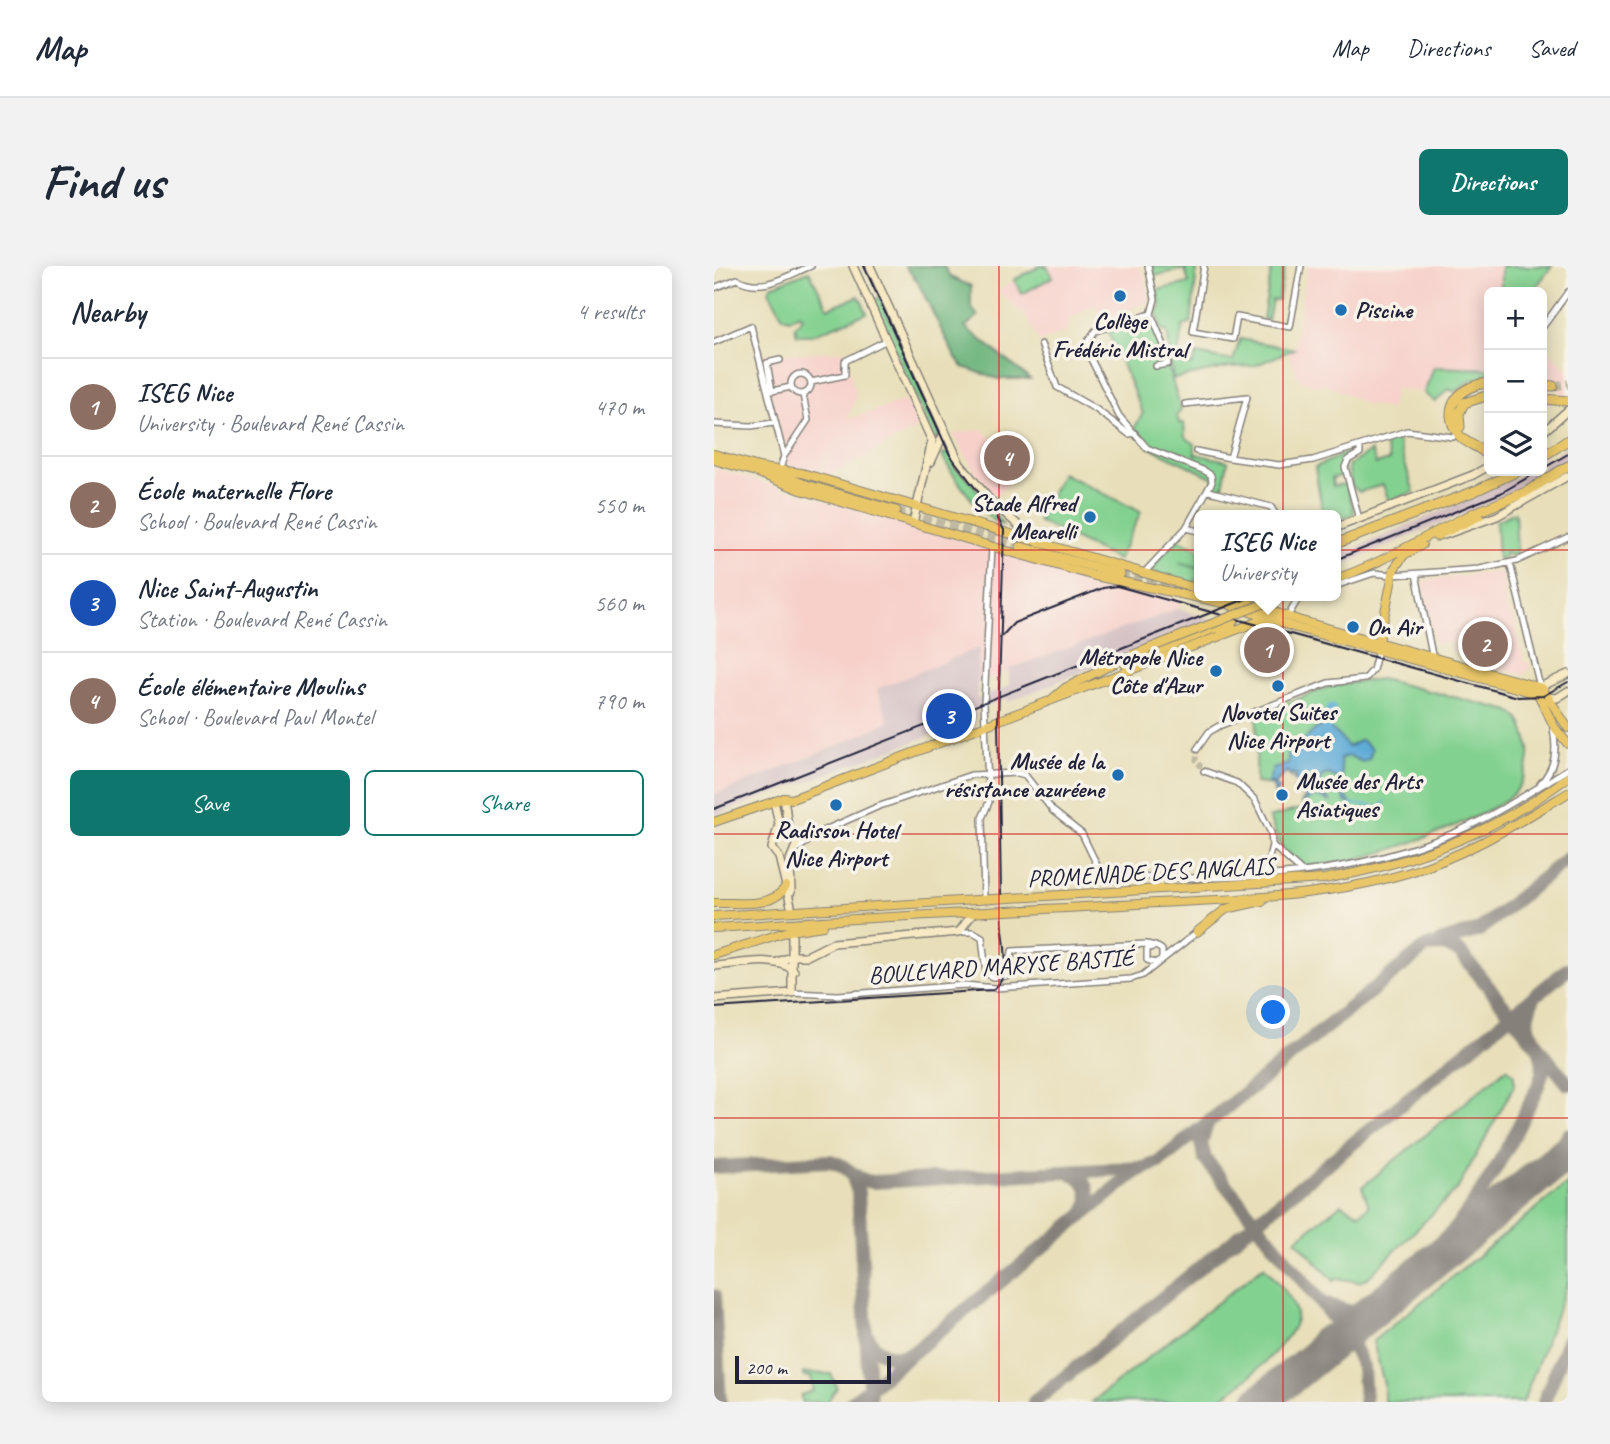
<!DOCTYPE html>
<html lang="en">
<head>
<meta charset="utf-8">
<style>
  :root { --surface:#fff; --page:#f2f2f3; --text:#1f2937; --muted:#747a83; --line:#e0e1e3; --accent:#0f766e }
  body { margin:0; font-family:Caveat,sans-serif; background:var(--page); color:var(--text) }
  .controls { position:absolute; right:21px; top:21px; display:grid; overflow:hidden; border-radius:10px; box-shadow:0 4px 18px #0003 }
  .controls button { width:63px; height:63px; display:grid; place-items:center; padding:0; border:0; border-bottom:2px solid var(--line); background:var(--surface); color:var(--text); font:35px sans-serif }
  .scale { position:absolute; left:21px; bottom:18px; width:156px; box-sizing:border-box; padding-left:7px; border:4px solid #22223b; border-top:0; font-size:19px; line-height:24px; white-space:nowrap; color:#22223b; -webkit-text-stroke:5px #f7f3e8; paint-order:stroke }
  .you { position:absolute; left:560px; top:747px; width:24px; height:24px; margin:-18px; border:5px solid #fff; border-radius:50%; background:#1a73e8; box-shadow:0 0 0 10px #1a73e833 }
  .badge { display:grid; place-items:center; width:46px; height:46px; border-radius:50%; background:var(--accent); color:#fff; font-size:23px; font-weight:700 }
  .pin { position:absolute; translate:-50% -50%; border:4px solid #fff; box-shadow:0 2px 7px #0006 }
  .popup { position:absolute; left:480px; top:244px; width:147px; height:91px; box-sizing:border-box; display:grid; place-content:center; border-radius:10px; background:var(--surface); filter:drop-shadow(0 2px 5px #0005); font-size:23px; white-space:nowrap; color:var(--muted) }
  .popup b { font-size:26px; color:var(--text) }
  .popup::after { content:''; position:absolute; left:50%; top:100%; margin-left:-14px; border:14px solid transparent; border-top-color:var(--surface) }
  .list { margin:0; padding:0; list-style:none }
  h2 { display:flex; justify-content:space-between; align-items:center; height:91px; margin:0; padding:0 28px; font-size:30px }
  h2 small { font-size:23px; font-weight:400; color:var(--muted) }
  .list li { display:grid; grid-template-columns:46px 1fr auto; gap:21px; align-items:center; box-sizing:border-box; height:98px; padding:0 28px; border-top:2px solid var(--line) }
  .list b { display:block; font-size:26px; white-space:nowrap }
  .list p { margin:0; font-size:23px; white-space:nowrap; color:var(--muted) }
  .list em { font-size:23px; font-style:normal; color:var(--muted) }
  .actions { display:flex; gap:14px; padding:21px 28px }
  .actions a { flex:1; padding:16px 0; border:2px solid var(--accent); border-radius:10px; text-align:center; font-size:24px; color:var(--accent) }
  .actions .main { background:var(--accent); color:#fff }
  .icon { flex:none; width:38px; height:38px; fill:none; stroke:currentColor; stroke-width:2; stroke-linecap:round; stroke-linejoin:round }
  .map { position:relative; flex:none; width:854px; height:1136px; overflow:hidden; border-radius:10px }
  header { display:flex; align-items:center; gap:42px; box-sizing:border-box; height:98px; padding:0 35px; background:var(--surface); border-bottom:2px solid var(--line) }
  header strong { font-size:33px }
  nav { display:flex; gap:38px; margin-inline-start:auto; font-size:24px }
  .intro { display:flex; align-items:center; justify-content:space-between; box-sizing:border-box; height:168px; padding:0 42px }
  h1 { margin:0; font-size:49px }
  .button { padding:18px 32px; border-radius:10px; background:var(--accent); color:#fff; font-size:24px; font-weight:700 }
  main { display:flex; gap:42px; padding:0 42px }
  aside { flex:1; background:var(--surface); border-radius:10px; box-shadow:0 4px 18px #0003 }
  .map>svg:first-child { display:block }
  .built { fill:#f7d0ca }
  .industrial { fill:#d2bec2 }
  .green { fill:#83d190; stroke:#527a66; stroke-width:2 }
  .forest { fill:#6ab37a; stroke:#466a5a; stroke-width:2 }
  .water { fill:#5eabd7; stroke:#406689; stroke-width:2 }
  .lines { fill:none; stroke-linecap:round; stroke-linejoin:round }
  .stream { stroke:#5eabd7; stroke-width:2 }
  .river { stroke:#5eabd7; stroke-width:10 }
  .taxiway { stroke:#85807a; stroke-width:14 }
  .runway { stroke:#85807a; stroke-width:35 }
  .street-tunnel { stroke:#c0b9a1; stroke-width:5; stroke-dasharray:5 2.5; stroke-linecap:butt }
  .highway-tunnel { stroke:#c0b9a1; stroke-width:9; stroke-dasharray:9 4.5; stroke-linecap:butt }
  .street-casing { stroke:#85807a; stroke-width:8 }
  .secondary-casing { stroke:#85807a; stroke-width:10 }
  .primary-casing { stroke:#85807a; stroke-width:10 }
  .highway-casing { stroke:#85807a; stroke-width:11 }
  .street { stroke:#fff; stroke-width:5 }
  .secondary { stroke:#f6e9c3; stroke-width:7 }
  .primary { stroke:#e9c769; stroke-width:8 }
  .highway { stroke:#e9c769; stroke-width:9 }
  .tram { stroke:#22223b; stroke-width:2 }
  .rail { stroke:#22223b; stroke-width:2 }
  .primary-bridge-casing { stroke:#85807a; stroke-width:10; stroke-linecap:butt }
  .primary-bridge { stroke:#e9c769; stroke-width:8 }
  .grid { fill:none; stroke:#d62828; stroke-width:2; stroke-opacity:0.55 }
  .poi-dot { fill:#1f6fb2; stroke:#f7f3e8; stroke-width:2.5 }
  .labels { text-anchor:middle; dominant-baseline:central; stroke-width:7; stroke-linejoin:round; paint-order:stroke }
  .poi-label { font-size:24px; font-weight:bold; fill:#22223b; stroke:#f7f3e8; text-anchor:start }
  .street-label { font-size:24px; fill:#22223b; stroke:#f7f3e8 }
</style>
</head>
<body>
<header>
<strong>Map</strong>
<nav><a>Map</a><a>Directions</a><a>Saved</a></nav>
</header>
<div class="intro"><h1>Find us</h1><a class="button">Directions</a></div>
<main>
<aside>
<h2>Nearby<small>4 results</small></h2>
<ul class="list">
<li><span class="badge" style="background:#8d6e63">1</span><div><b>ISEG Nice</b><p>University · Boulevard René Cassin</p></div><em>470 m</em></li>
<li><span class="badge" style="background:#8d6e63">2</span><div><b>École maternelle Flore</b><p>School · Boulevard René Cassin</p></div><em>550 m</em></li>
<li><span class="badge" style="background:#1a4fb4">3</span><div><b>Nice Saint-Augustin</b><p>Station · Boulevard René Cassin</p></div><em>560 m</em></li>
<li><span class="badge" style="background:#8d6e63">4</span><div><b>École élémentaire Moulins</b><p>School · Boulevard Paul Montel</p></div><em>790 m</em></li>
</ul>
<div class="actions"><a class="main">Save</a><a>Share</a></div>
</aside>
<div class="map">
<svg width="854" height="1136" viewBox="0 0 854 1136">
  <rect width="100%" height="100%" fill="#f7f3e8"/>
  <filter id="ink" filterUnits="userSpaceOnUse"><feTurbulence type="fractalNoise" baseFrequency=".0143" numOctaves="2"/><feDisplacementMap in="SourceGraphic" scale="14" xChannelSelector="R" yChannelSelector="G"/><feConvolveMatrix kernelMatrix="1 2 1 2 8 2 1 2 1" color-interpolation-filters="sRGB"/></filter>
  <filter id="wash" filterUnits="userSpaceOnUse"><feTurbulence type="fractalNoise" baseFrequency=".00686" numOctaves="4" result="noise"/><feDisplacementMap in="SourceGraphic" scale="28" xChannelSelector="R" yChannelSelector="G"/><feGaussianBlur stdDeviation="1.57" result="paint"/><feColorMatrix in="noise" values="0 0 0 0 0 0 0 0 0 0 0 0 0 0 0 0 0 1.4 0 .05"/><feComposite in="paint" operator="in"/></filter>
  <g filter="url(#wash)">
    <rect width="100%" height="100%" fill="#e8dfba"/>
    <!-- built -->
    <path class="built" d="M322,0H423L430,9L435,35L411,45L413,51L388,58L381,39L376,41L355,53L354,65L325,76L311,49L284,25Z
      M594,0H838L818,26H775V103L720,101L710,127L681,122L677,143L651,138L608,116L605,121L585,113L573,86L580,83Z
      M828,79L854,104L853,133L828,107Z
      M131,85L142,130L134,153L193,134L205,161L115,210L106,207L122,176L103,207L71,198L72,183L46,89Z
      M267,163L279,173L288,177L290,174L313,194L284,229H281L263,209L239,168Z
      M0,202L384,314L467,335L464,343L204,439L165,462L0,529Z
      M788,305L793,348H798L810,396H814L816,402L808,409L747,393L748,387L738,384L736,375L721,378L708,315Z"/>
    <!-- industrial -->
    <path class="industrial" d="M854,180V196L807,224L626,300L627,304L621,306V284L624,283L627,288L765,229L815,205H828V198Z
      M464,343L498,353L294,436V432L262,444L261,453L0,550V529L127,478L175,455L163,423L265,382L263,433L295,420V403Z"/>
    <!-- green -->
    <path class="green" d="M326,0H333L339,11L308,28L300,14Z
      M438,0L483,2L477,57L469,60L462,96L479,99L482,88L519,95L526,73L580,83L540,100L515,101L459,113L453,65H448L442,43L447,42L443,24L475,17L471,3L439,10Z
      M558,0H571L564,34H558L554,54L549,53Z
      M787,0H838L818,26H787Z
      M95,5L114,42L145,30L153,47L98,69H83L81,61L89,51L85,48L76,53L69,51L55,25L57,20Z
      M166,31L226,165L223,179L159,35Z
      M440,54L467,144L463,149L465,157H470L471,171L481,178V188L514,195L509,221L504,225L498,221L500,212L435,181L420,163L429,147L394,66Z
      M720,101L775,103V113L757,114L741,126L735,123L721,136L710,127Z
      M683,173L700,226L675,235L669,219L645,226L638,220L634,200L657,185L662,198L676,194L670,177Z
      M639,184L641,187L628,196L631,209L618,212L619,220L629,218L634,223L640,247L621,257V249H609L601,201Z
      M235,186L289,259C268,253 239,210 228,189Z
      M348,207L427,246L404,294L324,255Z
      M801,246L803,288L797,290L791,286V292L784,293L782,255Z
      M463,273L485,283V301L465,297L483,302L485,309L479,318L440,306L438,301Z
      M666,413L796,445C808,453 810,463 814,477C818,492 811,515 800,527C775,553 615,613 584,596C566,587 563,569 555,552L589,542L587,537L594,527L586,529L580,523L586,518L580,513L583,510L579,508L577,511L573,505L560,519L542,517L543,449L617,420Z
      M793,802L800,809V820L744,922L654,1012L645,1016L622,1012L620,1015L582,974L627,938L646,948L655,940L648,921Z
      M854,917V1016L809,1136H670V1118L659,1075Z
      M550,1000C561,1014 579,1030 582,1048C586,1070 520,1127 501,1135C490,1136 397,1136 378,1136Z
      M89,1107L117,1108L123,1122L113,1136H88L87,1129L99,1125L97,1111L89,1110Z"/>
    <!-- forest -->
    <path class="forest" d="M191,0H230L236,11L257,20V41L264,50L251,61L316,113H284L249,101L240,89L203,15Z"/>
    <!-- water -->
    <path class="water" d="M613,461C622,464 629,475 634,481L647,474L658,483L655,493L648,496L636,490L626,492L630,527L637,538L631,536L625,513L614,508L607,511L604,522L617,536L602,530L589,537L598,518H594L593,526L586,529L580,523L586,518L580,513L583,509L579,507L577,511L573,505L560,518L566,523L561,528L558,517H554L559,503L574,498V478H581L582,474L589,475L603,462Z"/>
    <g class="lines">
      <!-- stream -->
      <path class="stream" d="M637,538L667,541L671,535"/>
      <!-- river -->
      <path class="river" d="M612,461L617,443"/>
      <!-- taxiway -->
      <path class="taxiway" d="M726,676L765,664L854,592
        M493,858L487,877L491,893L636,1073L649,1101L651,1136
        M0,901L116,895C133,898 140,914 158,916L427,902
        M832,903L846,890L854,869
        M137,906L144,926L156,1136
        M355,907C375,913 380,932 369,949
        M692,1017C741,970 776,918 806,857C813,841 824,825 828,808C834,778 801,766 820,732
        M0,1030L6,1136
        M611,1038L640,1047L668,1037
        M154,1070C162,1088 179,1095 197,1087
        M579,1108C602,1090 591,1063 629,1063
        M138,1136L423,905L445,896L713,680L730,679L746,686L854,818
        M320,1136L854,703
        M830,1136L854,1074"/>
      <!-- runway -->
      <path class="runway" d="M546,1136L854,886"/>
    </g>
  </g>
  <g filter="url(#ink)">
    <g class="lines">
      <!-- street-tunnel -->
      <path class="street-tunnel" d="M483,483L482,494L490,505"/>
      <!-- highway-tunnel -->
      <path class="highway-tunnel" d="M839,120L854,118
        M182,245L307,281
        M406,308L485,325"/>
      <defs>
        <path id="street" d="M434,0L441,33L437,48
          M490,0L479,66L519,73L523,51L576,61L587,0
          M0,22L23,13C49,27 72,10 97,0
          M437,48L452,84L454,98L442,100
          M828,62L854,26
          M0,76L37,60L70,190L66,203
          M327,78L343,121L383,144L415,168L421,167
          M66,94L53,97L58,125L77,121
          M77 118a10 10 0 1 1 20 0a10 10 0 1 1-20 0Z
          M97,116L131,109V95L173,74
          M471,138L533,131L516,192L565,199L599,194L693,165L739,171
          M0,158L37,160L60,157
          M482,185L516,192
          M70,190L94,154L89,129
          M495,225L557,241L562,249
          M645,253L631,201L634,194L646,187V180
          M472,262L485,265
          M796,297L826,421
          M429,308L472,262L498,216L497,209L491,205L433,182L405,150L373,85L372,78L381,65L437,48
          M702,308L719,394
          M621,320L660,307L678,309L766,303L803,295L854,271
          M574,350L584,333L590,330
          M483,483L495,466L505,460L614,417L651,413L659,404L664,384
          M490,505L523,517L541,534L557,567L558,579L551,609
          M826,518C842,501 843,484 839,462
          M81,572L111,564L163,541L257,509L304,507L311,509L339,545L368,568L385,603L401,614L417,610C527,616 641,610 742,566C781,549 818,525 854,503
          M558,579L587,605
          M83,583L105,568
          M270,634L268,552L275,536L270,438L278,281
          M245,666H259L268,671L272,707L278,711L295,710L298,685L432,678C437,679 444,680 448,684V693L441,697L433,694V683L441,680
          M78,727L124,729L251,719L281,722L417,713L429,709L483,666"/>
        <path id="secondary" d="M139,0L218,175L199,257
          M156,0L246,198L275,233L321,274
          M828,167L854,144
          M217,196L230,167
          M621,262L759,209L775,200
          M730,269L783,250L854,210
          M826,421L854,408
          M831,431L843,432L854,425
          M70,532L75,567
          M60,535L65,558L58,582L65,591L77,640
          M64,568L75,567L83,577L76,594L77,626
          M78,670V727
          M61,697L79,690H93L119,677L245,666L259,647
          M0,700C22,699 63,688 80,705
          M0,733L78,727"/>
        <path id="primary" d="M0,188L48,202L88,207L485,323
          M0,194L42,206L87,224L300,287L381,310L514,338L579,361L824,428
          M621,313C670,297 711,269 758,248
          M513,330L584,354L828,422L854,462
          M664,380L680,303L690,289L708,279
          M411,398L499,363L516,360L521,352V345
          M824,428L841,462L854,478
          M338,433L351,422L415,390
          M0,556L70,532L78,533L548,354L556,355
          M0,637C24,636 59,643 72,620
          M0,650L610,613C699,598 782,566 854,511
          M0,662C141,652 283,646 424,638C514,633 606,633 693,607C751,590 802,558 854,527
          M483,666L512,643L548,635
          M0,689L75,665L109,660"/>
        <path id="highway" d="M775,117C748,118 724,142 745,169C753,180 769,180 775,192
          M828,119L839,120
          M828,133L854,135
          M746,161L745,148L750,137L775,129
          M828,191L854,174
          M48,202L89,218L182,245
          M758,248L812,226L854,200
          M722,270L765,250
          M626,276L761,225L804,205
          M307,281L406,308"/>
      </defs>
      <!-- street casing -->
      <use href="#street" class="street-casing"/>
      <!-- secondary casing -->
      <use href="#secondary" class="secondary-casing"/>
      <!-- primary casing -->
      <use href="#primary" class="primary-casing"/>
      <!-- highway casing -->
      <use href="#highway" class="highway-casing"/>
      <!-- street -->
      <use href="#street" class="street"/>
      <!-- secondary -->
      <use href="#secondary" class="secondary"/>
      <!-- primary -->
      <use href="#primary" class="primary"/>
      <!-- highway -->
      <use href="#highway" class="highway"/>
      <!-- tram -->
      <path class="tram" d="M150,0L236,189L282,249L290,264L284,454L287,628
        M286,372L300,357L389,322L403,320L804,431L829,430L854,416
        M0,742L278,724C300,711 289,675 288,653"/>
      <!-- rail -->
      <path class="rail" d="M621,294L787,227L854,188
        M0,543L539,330"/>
      <defs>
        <path id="primary-bridge" d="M418,389L569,330"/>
      </defs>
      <!-- primary-bridge casing -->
      <use href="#primary-bridge" class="primary-bridge-casing"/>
      <!-- primary-bridge -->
      <use href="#primary-bridge" class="primary-bridge"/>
    </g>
  </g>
  <!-- grid -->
  <path class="grid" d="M285,0V1136M569,0V1136M0,284H854M0,568H854M0,852H854"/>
  <!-- markers -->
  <g class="poi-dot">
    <circle cx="406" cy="30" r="7"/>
    <circle cx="627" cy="44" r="7"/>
    <circle cx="376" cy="251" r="7"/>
    <circle cx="639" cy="361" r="7"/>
    <circle cx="502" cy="405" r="7"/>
    <circle cx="564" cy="420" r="7"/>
    <circle cx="404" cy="509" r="7"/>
    <circle cx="568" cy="529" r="7"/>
    <circle cx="122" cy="539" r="7"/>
  </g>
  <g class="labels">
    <!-- poi labels -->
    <g class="poi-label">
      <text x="641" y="44">Piscine</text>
      <text x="406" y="55" text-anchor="middle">Collège<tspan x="406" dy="28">Frédéric Mistral</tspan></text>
      <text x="362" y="237" text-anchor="end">Stade Alfred<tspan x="362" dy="28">Mearelli</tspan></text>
      <text x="653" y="361">On Air</text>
      <text x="488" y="391" text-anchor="end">Métropole Nice<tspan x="488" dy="28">Côte d'Azur</tspan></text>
      <text x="564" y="446" text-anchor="middle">Novotel Suites<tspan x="564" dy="28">Nice Airport</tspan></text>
      <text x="390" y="495" text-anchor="end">Musée de la<tspan x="390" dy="28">résistance azuréene</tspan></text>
      <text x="582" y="515">Musée des Arts<tspan x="582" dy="28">Asiatiques</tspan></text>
      <text x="122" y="564" text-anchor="middle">Radisson Hotel<tspan x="122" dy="28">Nice Airport</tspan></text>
    </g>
    <!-- street labels -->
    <g class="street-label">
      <text transform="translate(437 606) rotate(-3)">PROMENADE DES ANGLAIS</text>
      <text transform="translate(287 700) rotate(-4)">BOULEVARD MARYSE BASTIÉ</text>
    </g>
  </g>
</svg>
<div class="controls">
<button>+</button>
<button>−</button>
<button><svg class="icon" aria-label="layers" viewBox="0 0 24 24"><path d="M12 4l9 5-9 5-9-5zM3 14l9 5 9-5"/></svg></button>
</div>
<div class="scale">200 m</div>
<div class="you"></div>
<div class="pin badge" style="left:553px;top:384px;background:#8d6e63">1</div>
<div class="popup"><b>ISEG Nice</b>University</div>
<div class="pin badge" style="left:771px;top:378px;background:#8d6e63">2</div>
<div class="pin badge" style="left:235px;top:450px;background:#1a4fb4">3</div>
<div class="pin badge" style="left:293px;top:192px;background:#8d6e63">4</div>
</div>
</main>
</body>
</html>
